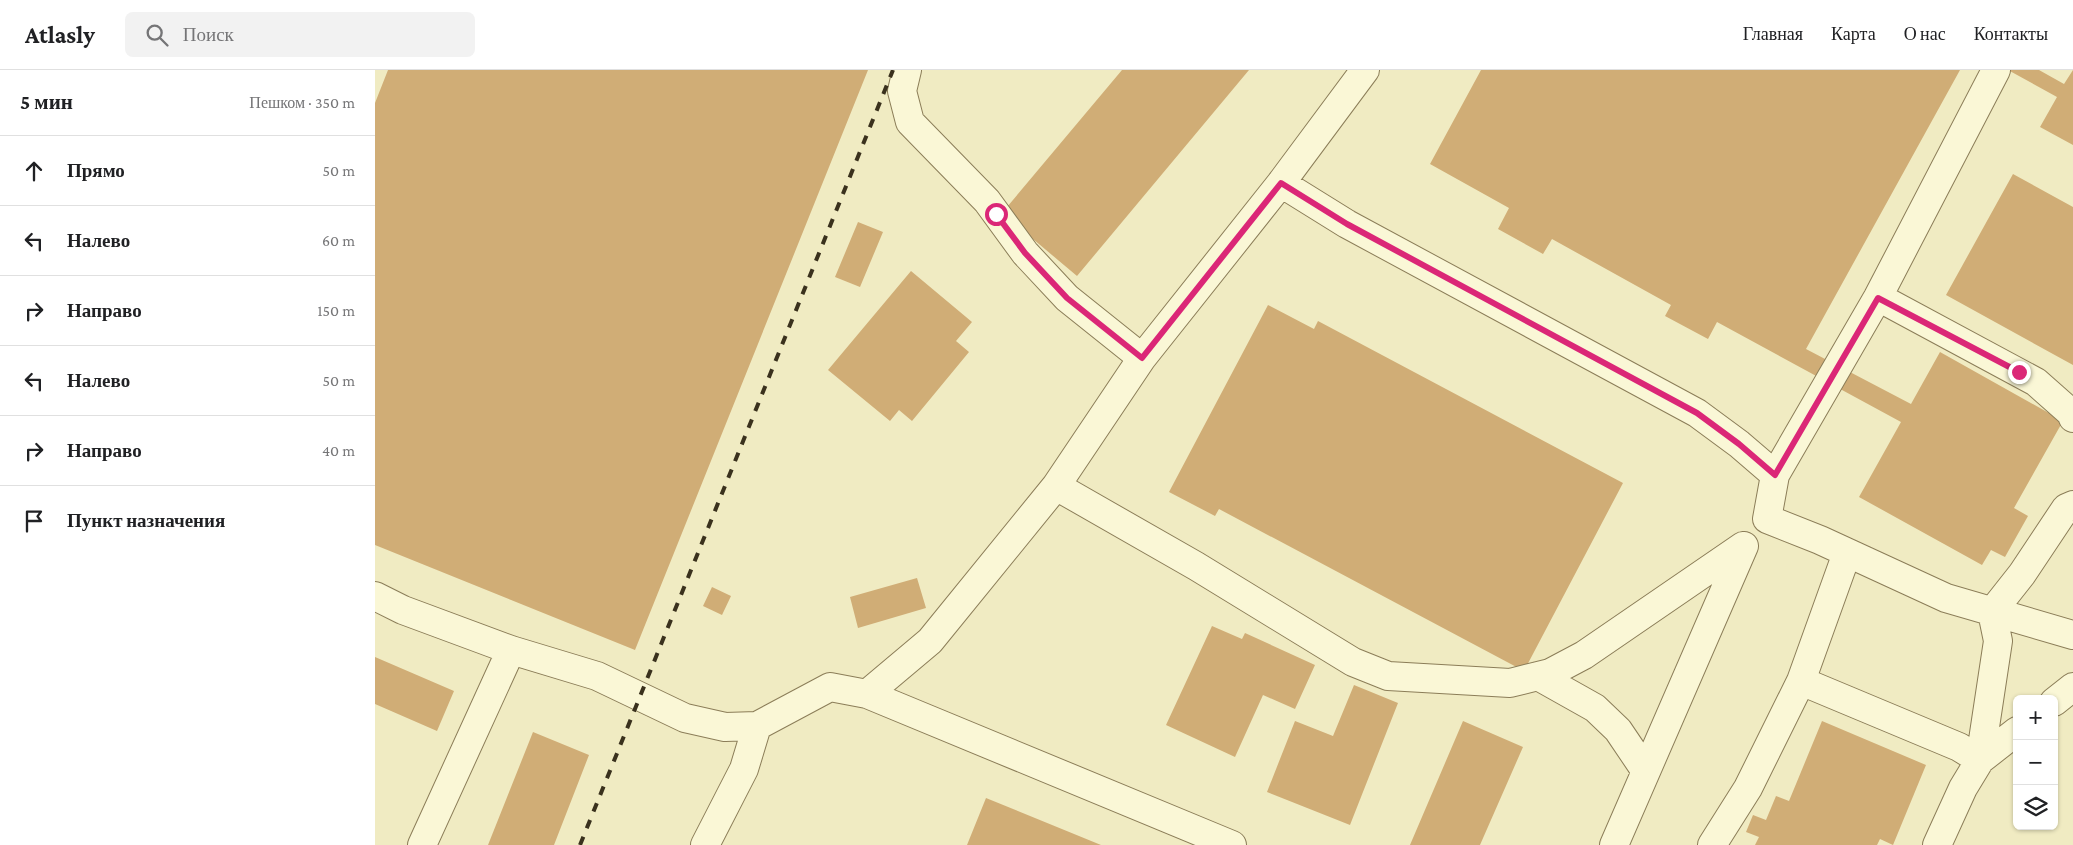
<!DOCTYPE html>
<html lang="ru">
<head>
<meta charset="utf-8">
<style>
  :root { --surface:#fff; --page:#f2f2f2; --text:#202124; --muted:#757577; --line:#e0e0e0 }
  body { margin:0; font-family:"Crimson Pro",serif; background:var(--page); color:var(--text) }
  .controls { position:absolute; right:15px; bottom:15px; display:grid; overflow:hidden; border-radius:8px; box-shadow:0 1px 4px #0004 }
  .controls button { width:45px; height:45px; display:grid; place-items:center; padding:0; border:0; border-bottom:1px solid var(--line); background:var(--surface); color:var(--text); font:25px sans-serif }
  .stop { position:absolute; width:15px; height:15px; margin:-11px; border:4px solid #db2777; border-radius:50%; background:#fff }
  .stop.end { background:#db2777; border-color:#fff; box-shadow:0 1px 5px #0008 }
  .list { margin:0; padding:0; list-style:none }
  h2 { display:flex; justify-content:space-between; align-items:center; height:65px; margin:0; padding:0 20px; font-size:21px }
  h2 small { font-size:16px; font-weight:400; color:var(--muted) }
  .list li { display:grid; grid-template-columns:32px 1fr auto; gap:15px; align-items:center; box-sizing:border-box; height:70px; padding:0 20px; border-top:1px solid var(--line) }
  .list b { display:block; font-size:19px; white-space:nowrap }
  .list em { font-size:16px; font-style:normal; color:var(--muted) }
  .icon { flex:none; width:28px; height:28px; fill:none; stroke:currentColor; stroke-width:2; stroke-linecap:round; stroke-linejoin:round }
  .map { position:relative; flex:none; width:1698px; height:775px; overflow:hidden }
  header { display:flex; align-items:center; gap:30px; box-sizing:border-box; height:70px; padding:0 25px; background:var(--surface); border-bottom:1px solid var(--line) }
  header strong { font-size:24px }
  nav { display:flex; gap:28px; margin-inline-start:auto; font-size:18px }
  .search { width:350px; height:45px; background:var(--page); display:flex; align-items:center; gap:12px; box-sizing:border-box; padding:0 18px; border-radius:8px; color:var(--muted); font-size:19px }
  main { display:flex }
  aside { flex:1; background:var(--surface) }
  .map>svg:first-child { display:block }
  .building { fill:#d0ad76 }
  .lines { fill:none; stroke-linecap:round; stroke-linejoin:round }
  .minor-casing { stroke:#8b7d58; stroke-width:30 }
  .minor { stroke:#faf7d6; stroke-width:28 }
  .rail { stroke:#3a311d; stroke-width:4; stroke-dasharray:9 9; stroke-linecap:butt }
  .route { stroke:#db2777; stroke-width:6 }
</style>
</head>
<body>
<header>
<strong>Atlasly</strong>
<div class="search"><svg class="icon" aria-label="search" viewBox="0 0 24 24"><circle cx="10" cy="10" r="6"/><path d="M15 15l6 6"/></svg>Поиск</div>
<nav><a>Главная</a><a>Карта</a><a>О нас</a><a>Контакты</a></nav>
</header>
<main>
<aside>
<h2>5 мин<small>Пешком · 350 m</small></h2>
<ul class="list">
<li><svg class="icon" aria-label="ahead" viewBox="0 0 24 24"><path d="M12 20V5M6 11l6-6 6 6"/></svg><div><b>Прямо</b></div><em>50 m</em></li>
<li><svg class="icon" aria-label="left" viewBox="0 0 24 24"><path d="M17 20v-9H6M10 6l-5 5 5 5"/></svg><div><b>Налево</b></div><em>60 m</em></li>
<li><svg class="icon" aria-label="right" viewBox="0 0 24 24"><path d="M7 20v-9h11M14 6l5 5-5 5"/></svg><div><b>Направо</b></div><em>150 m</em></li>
<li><svg class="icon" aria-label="left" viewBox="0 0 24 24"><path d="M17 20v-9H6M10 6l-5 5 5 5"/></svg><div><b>Налево</b></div><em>50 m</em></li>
<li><svg class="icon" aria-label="right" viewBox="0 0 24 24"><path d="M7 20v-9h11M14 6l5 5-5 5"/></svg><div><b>Направо</b></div><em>40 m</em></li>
<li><svg class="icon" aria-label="arrive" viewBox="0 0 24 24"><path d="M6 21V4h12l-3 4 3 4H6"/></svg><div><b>Пункт назначения</b></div></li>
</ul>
</aside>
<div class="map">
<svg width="1698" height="775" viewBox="0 0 1698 775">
  <rect width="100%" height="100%" fill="#f0ebc2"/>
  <!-- building -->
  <path class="building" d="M13,0H493L260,580L0,475V33Z
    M747,0H874L702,206L627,143Z
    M1106,0H1585L1431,279L1536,334L1565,282L1688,351L1639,438L1653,446L1630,487L1616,480L1607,495L1484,427L1526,352L1342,252L1333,269L1290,246L1296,235L1177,169L1168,184L1123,159L1134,138L1055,94Z
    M1633,0H1664L1689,14L1698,0V75L1665,57L1682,27Z
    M1638,104L1698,137V295L1571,225Z
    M483,152L508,162L485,217L460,207Z
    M536,201L597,252L581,271L594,282L537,351L524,340L515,351L453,300Z
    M893,235L939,259L943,251L1248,413L1149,601L844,439L840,446L794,422Z
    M542,508L551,538L483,558L475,527Z
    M337,517L356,526L347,545L328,536Z
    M837,556L867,569L870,563L940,595L920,639L888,625L860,687L791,655Z
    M0,587L79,621L62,661L0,634Z
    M979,615L1023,633L975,755L892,722L920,651L958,666Z
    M1088,651L1148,677L1105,775H1035Z
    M1447,651L1551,695L1518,775L1505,769L1502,775H1380L1384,767L1371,762L1378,745L1391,750L1401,726L1414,731Z
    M158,662L214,685L179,775H113Z
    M611,728L726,775H592Z"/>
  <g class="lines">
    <defs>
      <path id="minor" d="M532,0L527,21L535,52L612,131L650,183L692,228L767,288
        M906,113L972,154L1322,343L1364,374L1400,405L1392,449L1445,470L1571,528L1698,565
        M1503,227L1661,312L1696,343L1698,348
        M1400,405L1503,227L1621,0
        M681,416L821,496L978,592L1013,606L1135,613L1175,603L1209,585L1368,476
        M0,526L28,540L136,580L222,606L310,648L350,657L382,656L455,617L492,624L857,775
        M1163,606L1220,638L1243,660L1270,700
        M1426,611L1584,677L1605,690L1623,571L1617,542L1647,504L1691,438L1698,435
        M492,624L555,571L681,416L767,288L906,113L990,0
        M1679,632L1698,617
        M47,775L136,580
        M330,775L369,699L382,656
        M1239,775L1369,476
        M1337,775L1373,718L1426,611L1472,483
        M1562,775L1588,718L1605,690L1642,661"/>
    </defs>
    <!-- minor casing -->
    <use href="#minor" class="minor-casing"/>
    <!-- minor -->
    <use href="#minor" class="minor"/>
    <!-- rail -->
    <path class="rail" d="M205,775L518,0"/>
  </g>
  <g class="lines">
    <!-- route -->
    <path class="route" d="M621,144L650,183L692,228L767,288L906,113L972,154L1322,343L1364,374L1400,405L1503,228L1644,302"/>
  </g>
</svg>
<div class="controls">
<button>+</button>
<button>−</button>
<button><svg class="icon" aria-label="layers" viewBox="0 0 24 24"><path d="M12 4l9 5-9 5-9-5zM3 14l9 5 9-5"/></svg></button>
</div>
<div class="stop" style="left:621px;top:144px"></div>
<div class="stop end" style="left:1644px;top:302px"></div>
</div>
</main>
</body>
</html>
